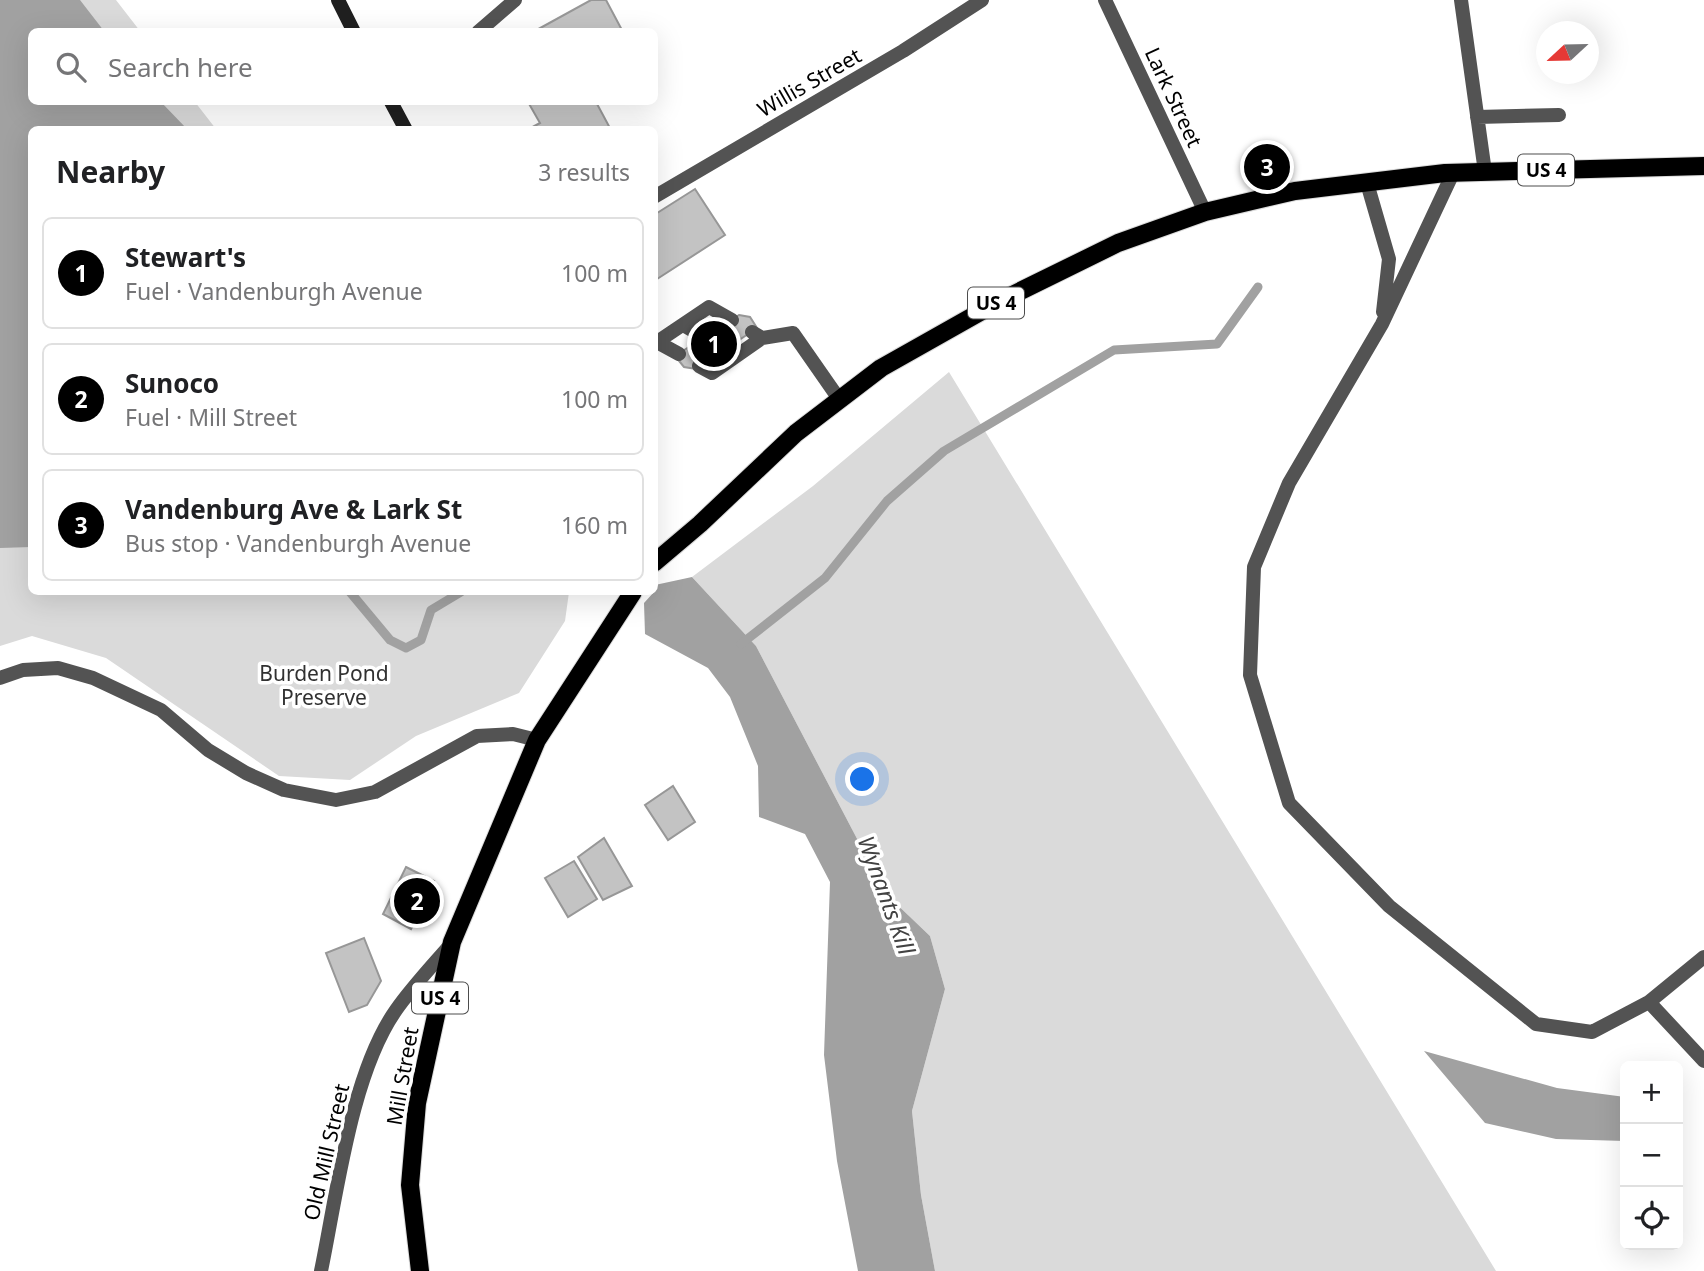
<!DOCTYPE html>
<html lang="en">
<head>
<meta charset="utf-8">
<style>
  :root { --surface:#fff; --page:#f6f6f6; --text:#202124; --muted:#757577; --line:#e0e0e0; --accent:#000 }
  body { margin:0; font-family:"Noto Sans",sans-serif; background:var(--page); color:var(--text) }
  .controls { position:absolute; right:21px; bottom:21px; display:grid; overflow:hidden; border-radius:10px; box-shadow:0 7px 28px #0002 }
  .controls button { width:63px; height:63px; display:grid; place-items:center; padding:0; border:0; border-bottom:2px solid var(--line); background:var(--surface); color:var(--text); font:35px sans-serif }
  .compass { position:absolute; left:1536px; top:21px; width:63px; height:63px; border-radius:50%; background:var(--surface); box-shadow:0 7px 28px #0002; rotate:248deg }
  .you { position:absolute; left:863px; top:780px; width:24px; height:24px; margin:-18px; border:5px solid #fff; border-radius:50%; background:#1a73e8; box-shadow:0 0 0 10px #1a73e833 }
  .badge { display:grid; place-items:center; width:46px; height:46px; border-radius:50%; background:var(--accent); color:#fff; font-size:23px; font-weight:700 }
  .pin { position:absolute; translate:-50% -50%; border:4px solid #fff; box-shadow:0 2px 7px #0006 }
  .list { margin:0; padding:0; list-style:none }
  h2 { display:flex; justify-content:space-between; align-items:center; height:91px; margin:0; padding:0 28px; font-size:30px }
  h2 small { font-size:23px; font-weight:400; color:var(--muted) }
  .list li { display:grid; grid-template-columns:46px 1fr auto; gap:21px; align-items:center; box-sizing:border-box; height:112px; margin:0 14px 14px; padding:0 14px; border:2px solid var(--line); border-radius:10px }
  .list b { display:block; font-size:26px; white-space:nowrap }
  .list p { margin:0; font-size:23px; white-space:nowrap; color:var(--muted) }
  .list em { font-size:23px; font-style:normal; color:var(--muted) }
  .icon { flex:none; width:38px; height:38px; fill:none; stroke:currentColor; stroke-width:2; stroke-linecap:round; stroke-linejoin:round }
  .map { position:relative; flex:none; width:1704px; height:1271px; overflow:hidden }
  .search { position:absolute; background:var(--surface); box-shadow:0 7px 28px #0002; left:28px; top:28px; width:630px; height:77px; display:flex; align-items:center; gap:18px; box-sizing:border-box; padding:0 24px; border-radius:10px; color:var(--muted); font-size:26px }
  .panel { position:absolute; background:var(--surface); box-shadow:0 7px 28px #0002; left:28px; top:126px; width:630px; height:469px; border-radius:10px }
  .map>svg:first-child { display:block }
  .green { fill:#dadada }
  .water { fill:#a1a1a1 }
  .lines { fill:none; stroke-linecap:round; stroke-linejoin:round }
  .stream { stroke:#a1a1a1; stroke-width:9 }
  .building { fill:#c3c3c3; stroke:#979797; stroke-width:2 }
  .primary-casing { stroke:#dbdbdb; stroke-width:20 }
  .lane { stroke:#535353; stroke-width:14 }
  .street { stroke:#535353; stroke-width:14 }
  .secondary { stroke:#202020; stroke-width:14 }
  .primary { stroke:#000; stroke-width:18 }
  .labels { text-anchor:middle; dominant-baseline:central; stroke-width:7; stroke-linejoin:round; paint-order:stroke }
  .shield { fill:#fff; stroke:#4c4c4c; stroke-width:2 }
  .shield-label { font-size:19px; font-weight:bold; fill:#000 }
  .street-label { font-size:21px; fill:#000; stroke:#fff }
  .park-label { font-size:21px; fill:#313131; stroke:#fff }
  .water-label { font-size:23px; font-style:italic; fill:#424242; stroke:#fff }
</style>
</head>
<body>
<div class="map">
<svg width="1704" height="1271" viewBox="0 0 1704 1271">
  <rect width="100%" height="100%" fill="#fff"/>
  <!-- green -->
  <path class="green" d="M0,0H116L140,31L32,32V102H195L216,129L32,130V592H569L565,621L519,693L416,736L350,780L279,776L106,658L32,636L0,646Z
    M949,372L1496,1271H935L921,1195L912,1111L945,989L930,936L886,894L756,646L692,577L813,486Z"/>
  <!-- water -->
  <path class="water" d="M0,0H80L104,31L32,32V102H161L187,129L32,130L31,547L0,548Z
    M692,577L756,646L886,894L930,936L945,989L912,1111L921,1195L935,1271H858L837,1161L824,1055L830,882L805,834L759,817L758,766L730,697L708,668L645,634L644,603L654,592L655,585Z
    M1424,1051L1557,1088L1625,1097V1141L1556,1139L1485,1123Z"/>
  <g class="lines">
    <!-- stream -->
    <path class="stream" d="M350,592L390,640L406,648L421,640L431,610L461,592
      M741,644L825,578L887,501L944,451L1114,350L1217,344L1258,287"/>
  </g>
  <!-- building -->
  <path class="building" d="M591,0H606L623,32H533Z
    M528,102H596L611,130H527L540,123Z
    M695,189L725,235L654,281V215Z
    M739,315L750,317L757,328L696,369L684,367L675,356Z
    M673,786L695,822L668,840L645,805Z
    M604,838L632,886L603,900L578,857Z
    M574,861L597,899L568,917L545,878Z
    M406,867L434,881L411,929L383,914Z
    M364,938L381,981L367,1005L349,1012L326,953Z"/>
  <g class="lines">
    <defs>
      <path id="primary" d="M654,563L700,524L796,433L881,368L998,302L1118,243L1205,212L1295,191L1445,173L1704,166
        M420,1271L410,1185L417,1103L452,942L537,740L633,592"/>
    </defs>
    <!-- primary casing -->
    <use href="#primary" class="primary-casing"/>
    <!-- lane -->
    <path class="lane" d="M1461,0L1485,172
      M1477,117L1559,115
      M1453,173L1382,324L1289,483L1254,567L1250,675L1289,803L1389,906L1536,1024L1592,1032L1649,1002L1704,957
      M1367,183L1389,259L1383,312
      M683,325L704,337
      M762,338L793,333L839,399
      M679,354L657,342L709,307L732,320
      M699,366L712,373L762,338L752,332
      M1649,1002L1704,1061"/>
    <!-- street -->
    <path class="street" d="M1105,0L1205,212
      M478,32L515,0
      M654,197L903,51L982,0
      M0,678L23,670L58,668L93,678L161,710L208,750L246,773L284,790L336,800L375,792L477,736L513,734L537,740
      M321,1271C337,1194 351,1074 396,1010C412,987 433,965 451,944"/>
    <!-- secondary -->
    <path class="secondary" d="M338,0L354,32
      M391,102L406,130"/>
    <!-- primary -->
    <use href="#primary" class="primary"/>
  </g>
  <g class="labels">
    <!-- shield labels -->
    <g class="shield">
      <rect x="1518" y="154.5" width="56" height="31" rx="5"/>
      <rect x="968" y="287.5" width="56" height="31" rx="5"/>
      <rect x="412" y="982.5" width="56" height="31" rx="5"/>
    </g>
    <g class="shield-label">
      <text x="1546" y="170">US 4</text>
      <text x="996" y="303">US 4</text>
      <text x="440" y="998">US 4</text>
    </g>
    <!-- street labels -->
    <g class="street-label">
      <text transform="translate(809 82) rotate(-30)">Willis Street</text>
      <text transform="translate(1174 97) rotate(65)">Lark Street</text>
      <text transform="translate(402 1076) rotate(-80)">Mill Street</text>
      <text transform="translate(326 1152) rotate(-77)">Old Mill Street</text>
    </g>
    <!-- park labels -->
    <g class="park-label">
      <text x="324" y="673">Burden Pond<tspan x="324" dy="24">Preserve</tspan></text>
    </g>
    <!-- water labels -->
    <g class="water-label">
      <text transform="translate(887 895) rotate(70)">Wynants Kill</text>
    </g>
  </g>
</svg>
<div class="controls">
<button>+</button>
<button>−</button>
<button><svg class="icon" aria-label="locate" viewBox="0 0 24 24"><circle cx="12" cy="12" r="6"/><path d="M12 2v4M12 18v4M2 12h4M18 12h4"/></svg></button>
</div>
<svg class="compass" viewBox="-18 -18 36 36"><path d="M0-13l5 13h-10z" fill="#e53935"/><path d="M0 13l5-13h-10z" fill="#757577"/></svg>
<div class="you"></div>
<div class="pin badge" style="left:714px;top:344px">1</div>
<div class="pin badge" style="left:417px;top:901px">2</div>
<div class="pin badge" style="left:1267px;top:167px">3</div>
<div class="search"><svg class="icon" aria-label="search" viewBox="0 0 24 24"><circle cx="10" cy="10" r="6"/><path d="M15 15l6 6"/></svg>Search here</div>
<section class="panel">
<h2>Nearby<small>3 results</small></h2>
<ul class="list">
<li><span class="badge">1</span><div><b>Stewart's</b><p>Fuel · Vandenburgh Avenue</p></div><em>100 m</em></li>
<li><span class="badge">2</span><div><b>Sunoco</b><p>Fuel · Mill Street</p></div><em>100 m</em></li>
<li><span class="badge">3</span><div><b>Vandenburg Ave &amp; Lark St</b><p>Bus stop · Vandenburgh Avenue</p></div><em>160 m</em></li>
</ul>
</section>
</div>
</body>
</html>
